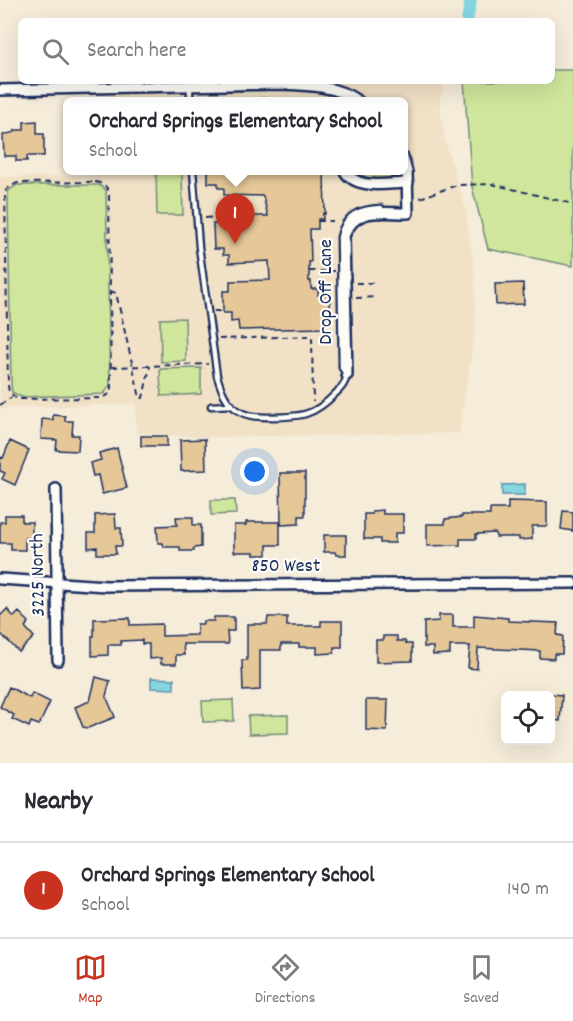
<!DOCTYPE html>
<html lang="en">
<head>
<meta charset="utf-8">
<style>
  :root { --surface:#fff; --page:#f2f2f3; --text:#2b2b33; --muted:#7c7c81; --line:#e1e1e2; --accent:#c8321e }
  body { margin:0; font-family:Dekko,sans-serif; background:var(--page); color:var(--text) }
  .controls { position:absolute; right:18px; bottom:18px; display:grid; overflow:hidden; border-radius:9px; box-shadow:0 6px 24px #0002 }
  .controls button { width:54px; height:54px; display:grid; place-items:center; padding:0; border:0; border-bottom:2px solid var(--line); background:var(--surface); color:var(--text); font:30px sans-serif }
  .you { position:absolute; left:255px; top:472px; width:21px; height:21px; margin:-15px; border:4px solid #fff; border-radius:50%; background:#1a73e8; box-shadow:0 0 0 9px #1a73e833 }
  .badge { display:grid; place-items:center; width:39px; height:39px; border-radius:50%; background:var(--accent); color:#fff; font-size:20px; font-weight:700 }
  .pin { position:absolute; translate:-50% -50px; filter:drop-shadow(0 2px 3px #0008) }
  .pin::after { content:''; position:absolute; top:32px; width:21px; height:18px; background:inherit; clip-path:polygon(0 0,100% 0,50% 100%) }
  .popup { position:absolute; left:63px; top:97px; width:345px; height:78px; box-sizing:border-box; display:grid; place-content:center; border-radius:9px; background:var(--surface); filter:drop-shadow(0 2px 4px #0005); font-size:20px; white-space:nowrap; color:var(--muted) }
  .popup b { font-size:22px; color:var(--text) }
  .popup::after { content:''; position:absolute; left:50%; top:100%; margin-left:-12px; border:12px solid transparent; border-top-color:var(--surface) }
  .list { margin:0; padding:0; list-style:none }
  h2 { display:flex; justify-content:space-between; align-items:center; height:78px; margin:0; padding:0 24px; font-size:26px }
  h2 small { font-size:20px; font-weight:400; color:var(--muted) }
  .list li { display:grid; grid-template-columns:39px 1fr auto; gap:18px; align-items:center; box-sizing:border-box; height:96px; padding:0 24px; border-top:2px solid var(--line) }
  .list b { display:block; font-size:22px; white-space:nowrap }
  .list p { margin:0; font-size:20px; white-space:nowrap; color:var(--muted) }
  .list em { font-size:20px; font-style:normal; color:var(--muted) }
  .icon { flex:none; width:33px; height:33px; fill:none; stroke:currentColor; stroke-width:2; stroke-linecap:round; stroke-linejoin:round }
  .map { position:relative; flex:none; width:573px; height:763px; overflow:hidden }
  .search { position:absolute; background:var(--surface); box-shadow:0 6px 24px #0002; left:18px; right:18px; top:18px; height:66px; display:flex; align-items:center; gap:15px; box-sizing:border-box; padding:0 21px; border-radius:9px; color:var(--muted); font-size:22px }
  .sheet { height:174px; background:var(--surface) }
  nav { display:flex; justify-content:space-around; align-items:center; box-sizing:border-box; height:84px; border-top:2px solid var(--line); background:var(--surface); font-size:16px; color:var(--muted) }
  nav a { display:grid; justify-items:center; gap:3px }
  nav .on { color:var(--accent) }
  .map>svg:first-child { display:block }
  .built { fill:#f1e1c6 }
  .green { fill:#cfe69c; stroke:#758a7d; stroke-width:1.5 }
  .water { fill:#85d6e1; stroke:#5b93ad; stroke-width:1.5 }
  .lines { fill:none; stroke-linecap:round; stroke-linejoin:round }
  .canal { stroke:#85d6e1; stroke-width:12 }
  .building { fill:#e5c798; stroke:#1b2f5e; stroke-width:1.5 }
  .lane-casing { stroke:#1b2f5e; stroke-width:9 }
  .street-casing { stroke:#1b2f5e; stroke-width:14 }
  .path { stroke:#1b2f5e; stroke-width:2; stroke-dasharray:6 4.5; stroke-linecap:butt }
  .lane { stroke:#fdfcf7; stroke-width:4.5 }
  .street { stroke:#fdfcf7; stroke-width:9 }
  .labels { text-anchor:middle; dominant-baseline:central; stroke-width:4.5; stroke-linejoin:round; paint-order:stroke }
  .street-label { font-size:20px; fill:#1b2f5e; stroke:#fdfcf7 }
</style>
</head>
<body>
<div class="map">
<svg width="573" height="763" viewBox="0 0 573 763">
  <rect width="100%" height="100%" fill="#f6ecda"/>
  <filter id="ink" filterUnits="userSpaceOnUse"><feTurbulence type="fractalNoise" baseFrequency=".0167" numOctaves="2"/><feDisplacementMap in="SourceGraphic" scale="12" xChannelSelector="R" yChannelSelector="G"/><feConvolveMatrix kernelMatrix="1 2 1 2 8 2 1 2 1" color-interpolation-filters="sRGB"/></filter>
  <g filter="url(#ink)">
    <!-- built -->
    <path class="built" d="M107,81H445L440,98L441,115L445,142L466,210L475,278V330L459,433L206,437L136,433V404L0,408V177L109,176V170H403V101H108Z"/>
    <!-- green -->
    <path class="green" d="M552,70H573V266L488,249L472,187L464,81H552Z
      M355,171H397L393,177C380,180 366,180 355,171Z
      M156,172H182L183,215H157Z
      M17,185H99L106,190L110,385L104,394L21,397L12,392L11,384L8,194L9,190Z
      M185,318L186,361L161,362L160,319Z
      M201,368V394L161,396L160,369Z
      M211,500H235L236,514L211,515Z
      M233,700L234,721L203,722L202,701Z
      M288,715V733L249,734L248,716Z"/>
    <!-- water -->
    <path class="water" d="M525,484V495H502V485Z
      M151,678L174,679V689L151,688Z"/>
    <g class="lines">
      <!-- canal -->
      <path class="canal" d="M467,21L471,0"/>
    </g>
    <!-- building -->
    <path class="building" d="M37,121V134H44V156H27V161H16V156H4L3,135L15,132V130H24V122Z
      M208,171H324L325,214L323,213V219H318V229H310L311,262H309V281H311V289H318V295H330V318H324V328L239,330L238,321L231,322V313H223V291H230V281L270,280L269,261L229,263V255H223V249H214L213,224H221L220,216H268L263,196L224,195V188H218V183H208Z
      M523,283L524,304L496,305L495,284Z
      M53,415L65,416V421H73L72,435H79L78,451L56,450L57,440L41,439L42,419L53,420Z
      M141,436H167V446H141Z
      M205,439L206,470L181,471L180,440Z
      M10,441L29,450L15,485L2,479L5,473L0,471V457L3,458Z
      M117,448L127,488L102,494L98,475L93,476L90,463L101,460L99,453Z
      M280,473H305V516H299V524L281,525Z
      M508,501L547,502V526H532V539L519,540V537H496L495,533L476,534V539H460V545L427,546V524H445V519L462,517V515H490V509H508Z
      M383,510V514H403V533H395V543H380V539H364V514H372V511Z
      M563,511L573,512V531L561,529Z
      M115,514L116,528H121L122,546H115L116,554H97V547L88,548V533H95V515Z
      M5,515H22V522H32V538H25V550H11V543H0V522H5Z
      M176,517H193V525H201V547L194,548V551H180V547H164L163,543H158L157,526L177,525Z
      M246,522H280V545H267V555H254V552H234V525H246Z
      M324,535H346V555H336L335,552H324Z
      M7,609L14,617L19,612L29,622L25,627L34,637L19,652L0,633V616Z
      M439,615H453V627H474V615L508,618V621L558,623L557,635L563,636L562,654H554V659L540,658V651L478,648L477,669L468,668L470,646H450V654L433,655V647H424V622L439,621Z
      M214,617H234V631H227L228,644H183L184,655H176V664H161V658L149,659V644H142V640L121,641V645H108V655L92,656V636H94V619L130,618V625L162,624V636L197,635V624H203V621H214Z
      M268,617H287V626H321V621H342V647H334V653L317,654V647H299V644H281V650H260V690L243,691L242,660H247V624H267Z
      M383,636H397V641H405L406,644H412V661L376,662V640H383Z
      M96,677L110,681L106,696L115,717L88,728L83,727L75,707L90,701Z
      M9,687L30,698L32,693L50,702L39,725L31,722L29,727L12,719L14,715L0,707Z
      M550,694L562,695L560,721L550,720Z
      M366,700H388L387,731L366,730Z"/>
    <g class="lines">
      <defs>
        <path id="lane" d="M190,86V101
          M193,170L199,247L217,376C221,389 226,404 239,411C248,417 261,417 271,417C300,417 314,416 335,394C342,388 345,384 347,375L342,368L340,237C345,214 360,209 381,208
          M211,406L232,405"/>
        <path id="street" d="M0,90L279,84C306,85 336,85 358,101
          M344,170C356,191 387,183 408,183
          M347,375L344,236C355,206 382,213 408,213L407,172L403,157
          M56,489L58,660
          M0,579L106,586L573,583"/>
      </defs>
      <!-- lane casing -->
      <use href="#lane" class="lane-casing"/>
      <!-- street casing -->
      <use href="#street" class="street-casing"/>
      <!-- path -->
      <path class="path" d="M263,97V101
        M95,182C103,183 108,186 109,195L111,391L108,395L102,398L17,399L9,392L8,386L5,192L8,188L17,183Z
        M420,198L457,185L492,184L573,204
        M205,218L220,217
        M318,221H333
        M309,271H334
        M356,283H375
        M110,291L116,293L140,398H143L150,366
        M356,298L375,297
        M214,311H223
        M219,339L312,336L313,402
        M112,367L208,364
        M0,405L12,397"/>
      <!-- lane -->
      <use href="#lane" class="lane"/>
      <!-- street -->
      <use href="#street" class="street"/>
    </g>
  </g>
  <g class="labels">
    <!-- street labels -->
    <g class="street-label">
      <text transform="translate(327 292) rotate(-90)">Drop Off Lane</text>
      <text x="286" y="567">850 West</text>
      <text transform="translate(39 575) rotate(-91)">3225 North</text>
    </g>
  </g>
</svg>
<div class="controls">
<button><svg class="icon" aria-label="locate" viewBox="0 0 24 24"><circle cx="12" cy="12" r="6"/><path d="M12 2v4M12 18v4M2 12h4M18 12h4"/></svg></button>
</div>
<div class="you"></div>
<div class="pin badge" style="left:235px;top:244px">1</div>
<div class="popup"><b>Orchard Springs Elementary School</b>School</div>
<div class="search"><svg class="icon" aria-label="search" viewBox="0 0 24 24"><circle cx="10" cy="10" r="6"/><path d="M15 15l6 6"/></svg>Search here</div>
</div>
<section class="sheet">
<h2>Nearby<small></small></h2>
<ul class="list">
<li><span class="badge">1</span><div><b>Orchard Springs Elementary School</b><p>School</p></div><em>140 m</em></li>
</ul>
</section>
<nav>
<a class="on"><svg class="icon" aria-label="map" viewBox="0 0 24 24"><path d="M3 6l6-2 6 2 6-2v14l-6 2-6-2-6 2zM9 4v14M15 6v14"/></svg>Map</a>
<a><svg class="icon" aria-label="directions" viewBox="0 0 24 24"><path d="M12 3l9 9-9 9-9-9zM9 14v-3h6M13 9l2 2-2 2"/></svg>Directions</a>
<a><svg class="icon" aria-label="saved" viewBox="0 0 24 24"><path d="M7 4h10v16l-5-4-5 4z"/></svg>Saved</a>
</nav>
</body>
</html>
